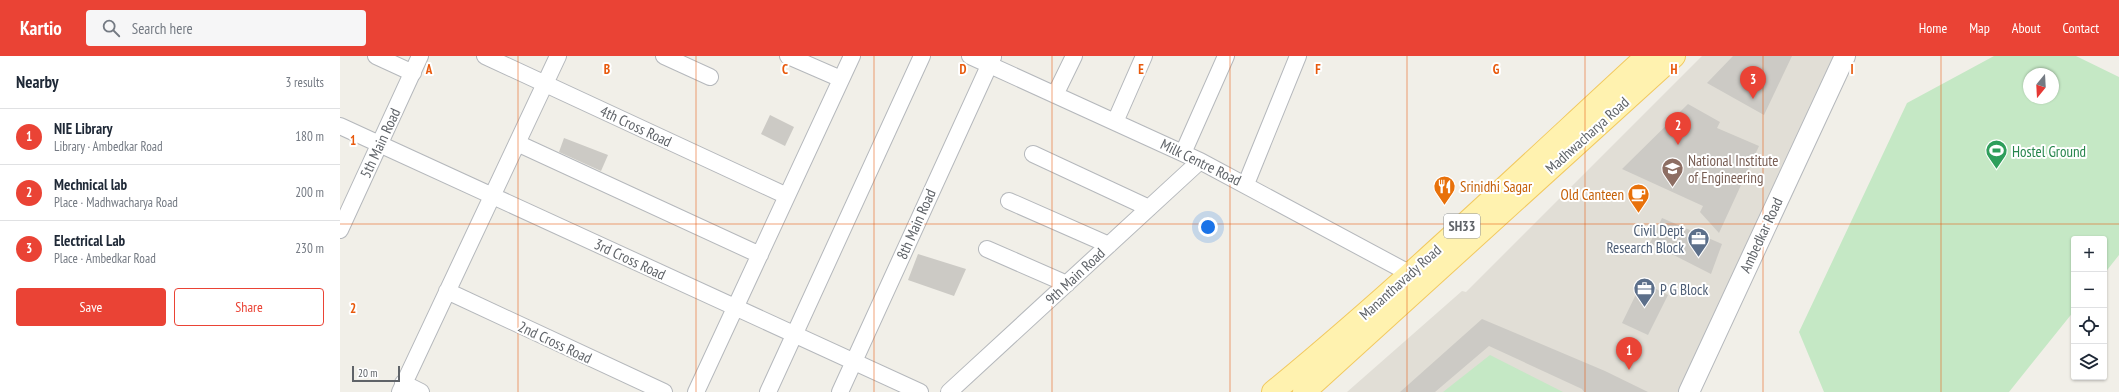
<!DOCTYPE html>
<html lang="en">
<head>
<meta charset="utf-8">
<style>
  :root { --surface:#fff; --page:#f6f6f7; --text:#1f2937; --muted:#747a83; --line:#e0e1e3; --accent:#ea4335 }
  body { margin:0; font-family:"PT Sans Narrow",sans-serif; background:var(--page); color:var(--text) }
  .controls { position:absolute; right:12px; bottom:12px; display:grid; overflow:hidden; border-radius:4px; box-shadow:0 1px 3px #0004 }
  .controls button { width:36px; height:36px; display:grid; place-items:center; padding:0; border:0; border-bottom:1px solid var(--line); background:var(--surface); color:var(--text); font:20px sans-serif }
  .compass { position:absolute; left:1683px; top:12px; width:36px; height:36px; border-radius:50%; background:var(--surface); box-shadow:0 1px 3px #0004; rotate:198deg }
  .scale { position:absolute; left:12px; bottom:10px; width:48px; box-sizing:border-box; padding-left:4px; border:2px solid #5f6368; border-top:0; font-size:11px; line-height:14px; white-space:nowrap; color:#5f6368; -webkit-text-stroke:3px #fff; paint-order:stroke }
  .you { position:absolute; left:868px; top:171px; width:14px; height:14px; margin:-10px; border:3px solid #fff; border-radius:50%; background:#1a73e8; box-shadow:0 0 0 6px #1a73e833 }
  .badge { display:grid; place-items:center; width:26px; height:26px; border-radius:50%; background:var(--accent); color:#fff; font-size:13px; font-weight:700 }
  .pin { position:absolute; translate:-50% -33px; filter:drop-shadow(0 1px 2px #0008) }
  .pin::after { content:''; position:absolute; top:21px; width:14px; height:12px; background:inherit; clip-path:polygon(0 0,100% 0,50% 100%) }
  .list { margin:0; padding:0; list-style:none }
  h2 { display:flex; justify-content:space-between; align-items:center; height:52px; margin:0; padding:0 16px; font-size:17px }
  h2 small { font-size:13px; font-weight:400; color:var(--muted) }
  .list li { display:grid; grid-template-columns:26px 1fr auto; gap:12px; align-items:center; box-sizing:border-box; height:56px; padding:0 16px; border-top:1px solid var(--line) }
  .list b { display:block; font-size:15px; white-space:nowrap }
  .list p { margin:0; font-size:13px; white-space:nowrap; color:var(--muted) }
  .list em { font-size:13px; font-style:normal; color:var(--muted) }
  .actions { display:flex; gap:8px; padding:12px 16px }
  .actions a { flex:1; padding:9px 0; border:1px solid var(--accent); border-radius:4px; text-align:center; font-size:14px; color:var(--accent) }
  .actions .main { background:var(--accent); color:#fff }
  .icon { flex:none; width:22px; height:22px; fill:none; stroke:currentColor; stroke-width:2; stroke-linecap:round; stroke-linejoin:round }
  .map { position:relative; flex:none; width:1779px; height:336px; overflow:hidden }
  header { display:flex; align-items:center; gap:24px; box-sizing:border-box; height:56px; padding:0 20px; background:var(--accent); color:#fff }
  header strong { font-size:19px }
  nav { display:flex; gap:22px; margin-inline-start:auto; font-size:14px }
  .search { width:280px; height:36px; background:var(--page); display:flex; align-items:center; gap:10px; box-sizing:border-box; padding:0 14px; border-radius:4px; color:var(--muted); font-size:15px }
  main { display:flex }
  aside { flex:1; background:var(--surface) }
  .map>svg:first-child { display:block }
  .education { fill:#e1ded6 }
  .green { fill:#c5e8c5; fill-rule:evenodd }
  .building { fill:#cccac5 }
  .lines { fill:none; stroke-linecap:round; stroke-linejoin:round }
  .minor-casing { stroke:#b5b8bc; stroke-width:18 }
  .tertiary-casing { stroke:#b5b8bc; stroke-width:22 }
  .primary-casing { stroke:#f2c960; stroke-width:24 }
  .minor { stroke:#fff; stroke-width:16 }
  .tertiary { stroke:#fff; stroke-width:20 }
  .primary { stroke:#fff2af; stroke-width:22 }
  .grid { fill:none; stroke:#e8590c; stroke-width:1; stroke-opacity:0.55 }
  .labels { text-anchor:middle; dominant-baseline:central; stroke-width:4; stroke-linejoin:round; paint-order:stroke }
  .shield { fill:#fff; stroke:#8f9295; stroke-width:1 }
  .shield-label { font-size:14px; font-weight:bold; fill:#5f6368 }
  .street-label { font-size:15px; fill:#5f6368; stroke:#fff }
  .leisure-label { font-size:15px; fill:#27864d; stroke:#fff; text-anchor:start }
  .education-label { font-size:15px; fill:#785e54; stroke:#fff; text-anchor:start }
  .food-label { font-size:15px; fill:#c56008; stroke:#fff; text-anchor:start }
  .service-label { font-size:15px; fill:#4e5e75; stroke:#fff; text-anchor:end }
  .grid-label { font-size:13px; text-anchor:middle; font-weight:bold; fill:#e8590c; stroke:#fff; stroke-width:4; stroke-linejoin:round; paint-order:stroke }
</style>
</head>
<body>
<header>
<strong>Kartio</strong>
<div class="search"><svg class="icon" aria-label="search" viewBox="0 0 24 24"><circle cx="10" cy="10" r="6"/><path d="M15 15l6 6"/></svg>Search here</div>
<nav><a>Home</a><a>Map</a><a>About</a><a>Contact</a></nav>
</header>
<main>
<aside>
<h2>Nearby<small>3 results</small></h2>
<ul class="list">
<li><span class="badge">1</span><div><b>NIE Library</b><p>Library · Ambedkar Road</p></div><em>180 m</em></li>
<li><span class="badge">2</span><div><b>Mechnical lab</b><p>Place · Madhwacharya Road</p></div><em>200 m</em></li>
<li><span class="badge">3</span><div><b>Electrical Lab</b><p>Place · Ambedkar Road</p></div><em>230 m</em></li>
</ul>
<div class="actions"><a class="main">Save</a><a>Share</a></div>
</aside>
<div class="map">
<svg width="1779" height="336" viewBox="0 0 1779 336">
  <rect width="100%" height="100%" fill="#f1efe8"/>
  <!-- education -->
  <path class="education" d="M1362,0H1497L1341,336H1007L1122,235L1126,236Z"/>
  <!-- green -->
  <path class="green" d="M1654,0H1736L1779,21V199L1764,218V183H1734V255L1669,336H1484L1459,276L1567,47ZM1689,18H1713V42H1689Z
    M1150,299L1223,336H1103Z"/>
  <!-- building -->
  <path class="building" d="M1393,0H1452L1424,59L1367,27Z
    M1348,48L1380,66L1377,72L1419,90L1379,177L1360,156L1363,150L1282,113Z
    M430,59L454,71L445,90L421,78Z
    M224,82L268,99L261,115L219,96Z
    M1322,162L1382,188L1371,218L1310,187Z
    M578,198L626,213L614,240L568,224Z
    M1302,226L1328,239L1308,279L1282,267Z
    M1142,263L1265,315L1308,336H1244L1242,333L1149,290L1095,336H1060Z"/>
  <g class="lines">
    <defs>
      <path id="minor" d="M36,0L73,17
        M145,0L447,140
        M324,0L370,21
        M448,0L501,23
        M630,0L860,105L1080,223
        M715,39L734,0
        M775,66L804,0
        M0,70L580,336
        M177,87L420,199
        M843,97L886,0
        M693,98L809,152
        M906,128L958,0
        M669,145L769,189
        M0,174L80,0
        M647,193L727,228
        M107,235L324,336
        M63,327L81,336
        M60,336L218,0
        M356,336L512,0
        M428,336L582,0
        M500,336L653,1
        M609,336L860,105"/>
      <path id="tertiary" d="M1349,336L1505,0"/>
      <path id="primary" d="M933,336C1062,230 1184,113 1307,0
        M964,336L1334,0"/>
    </defs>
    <!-- minor casing -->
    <use href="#minor" class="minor-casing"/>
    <!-- tertiary casing -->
    <use href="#tertiary" class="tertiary-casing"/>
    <!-- primary casing -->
    <use href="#primary" class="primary-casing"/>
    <!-- minor -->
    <use href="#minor" class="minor"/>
    <!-- tertiary -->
    <use href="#tertiary" class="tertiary"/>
    <!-- primary -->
    <use href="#primary" class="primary"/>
  </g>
  <!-- grid -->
  <path class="grid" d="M178,0V336M356,0V336M534,0V336M712,0V336M890,0V336M1067,0V336M1245,0V336M1423,0V336M1601,0V336M0,168H1779"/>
  <!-- icons -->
  <defs>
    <symbol id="stadium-pin" viewBox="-11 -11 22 30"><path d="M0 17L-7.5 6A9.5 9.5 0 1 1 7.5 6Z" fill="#2e9e5b" stroke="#fff"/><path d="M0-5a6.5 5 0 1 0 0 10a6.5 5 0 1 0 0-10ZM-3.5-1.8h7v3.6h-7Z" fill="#fff"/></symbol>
    <symbol id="university-pin" viewBox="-11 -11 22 30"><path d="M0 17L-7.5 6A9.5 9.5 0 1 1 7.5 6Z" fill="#8d6e63" stroke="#fff"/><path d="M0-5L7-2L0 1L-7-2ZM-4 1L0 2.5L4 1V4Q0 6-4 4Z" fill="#fff"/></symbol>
    <symbol id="restaurant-pin" viewBox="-11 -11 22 30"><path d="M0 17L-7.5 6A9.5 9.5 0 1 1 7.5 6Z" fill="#e8710a" stroke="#fff"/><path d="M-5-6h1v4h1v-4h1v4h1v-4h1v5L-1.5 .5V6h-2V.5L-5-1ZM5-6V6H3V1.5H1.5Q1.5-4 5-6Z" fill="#fff"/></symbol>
    <symbol id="cafe-pin" viewBox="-11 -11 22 30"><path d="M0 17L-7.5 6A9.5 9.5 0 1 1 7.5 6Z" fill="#e8710a" stroke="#fff"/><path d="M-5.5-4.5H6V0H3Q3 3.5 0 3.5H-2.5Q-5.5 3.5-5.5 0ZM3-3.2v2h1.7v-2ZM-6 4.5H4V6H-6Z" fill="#fff"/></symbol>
    <symbol id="office-pin" viewBox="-11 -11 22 30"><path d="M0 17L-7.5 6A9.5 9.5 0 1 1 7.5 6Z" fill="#5c6f8a" stroke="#fff"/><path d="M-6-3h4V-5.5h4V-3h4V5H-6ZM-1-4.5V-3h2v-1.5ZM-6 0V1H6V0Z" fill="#fff"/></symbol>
  </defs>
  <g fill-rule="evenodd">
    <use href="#stadium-pin" x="1644" y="82" width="25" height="34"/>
    <use href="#university-pin" x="1320" y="100" width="25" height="34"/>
    <use href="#restaurant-pin" x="1092" y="118" width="25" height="34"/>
    <use href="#cafe-pin" x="1286" y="126" width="25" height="34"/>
    <use href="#office-pin" x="1346" y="170" width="25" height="34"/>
    <use href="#office-pin" x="1292" y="220" width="25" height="34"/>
  </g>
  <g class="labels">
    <!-- shield labels -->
    <rect class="shield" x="1104" y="158" width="36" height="24" rx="3"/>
    <g class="shield-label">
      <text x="1122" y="170">SH33</text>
    </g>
    <!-- street labels -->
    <g class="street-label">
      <text transform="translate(296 70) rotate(25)">4th Cross Road</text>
      <text transform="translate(1247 79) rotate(-42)">Madhwacharya Road</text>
      <text transform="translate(40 87) rotate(-65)">5th Main Road</text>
      <text transform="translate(861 106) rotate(26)">Milk Centre Road</text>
      <text transform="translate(576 168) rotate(-66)">8th Main Road</text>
      <text transform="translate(1421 179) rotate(-65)">Ambedkar Road</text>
      <text transform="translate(290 203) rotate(25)">3rd Cross Road</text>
      <text transform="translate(735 220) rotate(-43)">9th Main Road</text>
      <text transform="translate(1060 226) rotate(-42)">Mananthavady Road</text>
      <text transform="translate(215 286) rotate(25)">2nd Cross Road</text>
    </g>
    <!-- leisure labels -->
    <g class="leisure-label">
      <text x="1672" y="95">Hostel Ground</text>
    </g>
    <!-- education labels -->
    <g class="education-label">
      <text x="1348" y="104">National Institute<tspan x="1348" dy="17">of Engineering</tspan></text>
    </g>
    <!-- food labels -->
    <g class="food-label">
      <text x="1120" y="130">Srinidhi Sagar</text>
      <text x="1284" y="138" text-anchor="end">Old Canteen</text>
    </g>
    <!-- service labels -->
    <g class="service-label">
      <text x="1344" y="174">Civil Dept<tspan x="1344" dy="17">Research Block</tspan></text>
      <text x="1320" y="233" text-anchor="start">P G Block</text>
    </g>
  </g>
  <g class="grid-label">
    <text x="89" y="18">A</text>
    <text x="267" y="18">B</text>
    <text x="445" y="18">C</text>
    <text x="623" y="18">D</text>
    <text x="801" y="18">E</text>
    <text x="978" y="18">F</text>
    <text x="1156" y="18">G</text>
    <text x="1334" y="18">H</text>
    <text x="1512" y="18">I</text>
    <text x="13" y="89">1</text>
    <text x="13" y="257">2</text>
  </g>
</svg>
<div class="controls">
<button>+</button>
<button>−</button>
<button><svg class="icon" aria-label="locate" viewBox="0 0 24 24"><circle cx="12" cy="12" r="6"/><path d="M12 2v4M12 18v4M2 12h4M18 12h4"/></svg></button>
<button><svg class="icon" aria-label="layers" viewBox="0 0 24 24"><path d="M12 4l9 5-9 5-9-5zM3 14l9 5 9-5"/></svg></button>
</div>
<svg class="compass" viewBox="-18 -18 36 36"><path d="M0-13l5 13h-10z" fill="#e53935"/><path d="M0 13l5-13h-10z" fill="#747a83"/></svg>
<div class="scale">20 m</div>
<div class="you"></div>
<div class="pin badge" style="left:1289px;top:314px">1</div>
<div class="pin badge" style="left:1338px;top:89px">2</div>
<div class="pin badge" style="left:1413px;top:43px">3</div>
</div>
</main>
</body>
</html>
